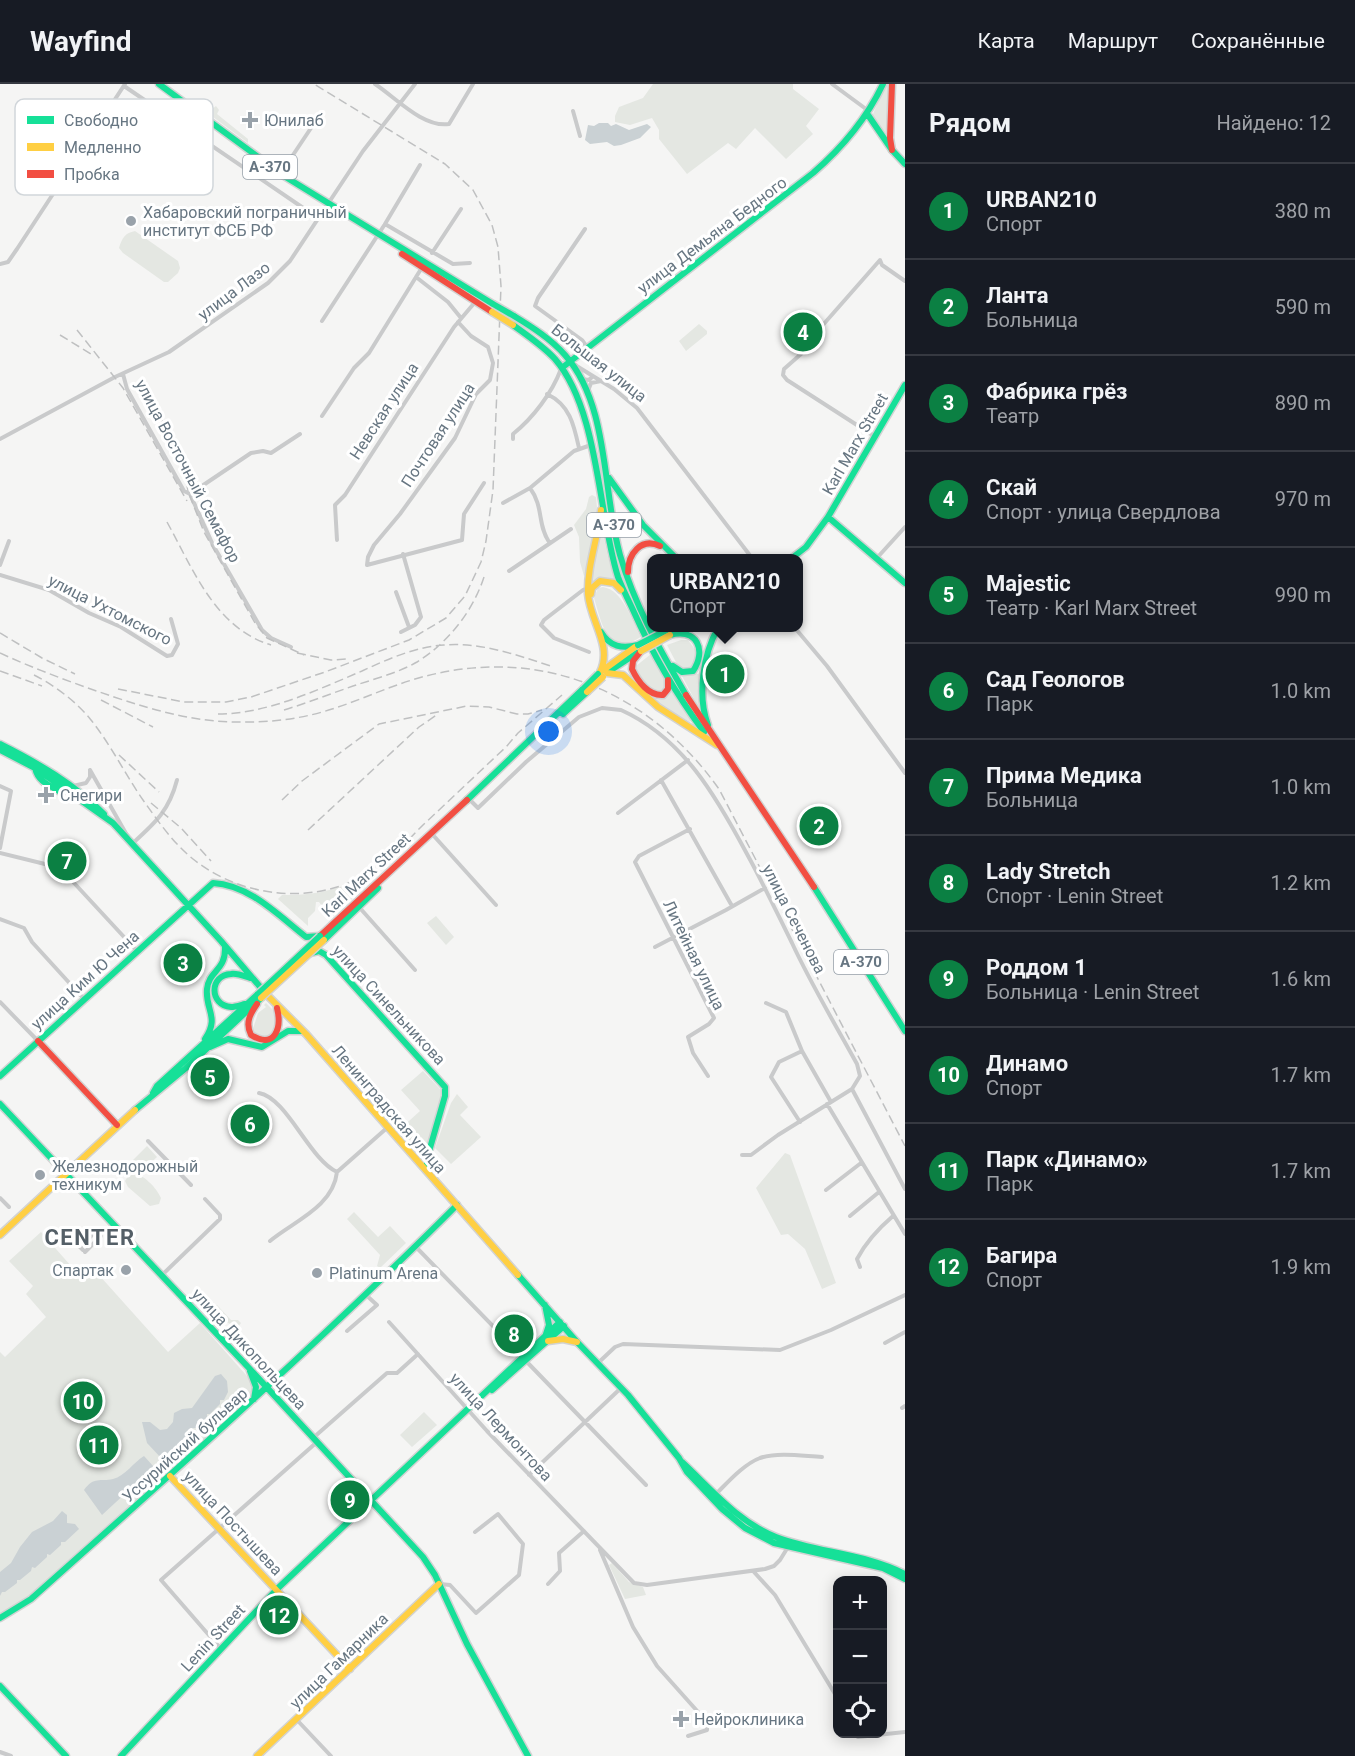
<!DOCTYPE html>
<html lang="ru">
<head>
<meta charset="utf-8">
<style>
  :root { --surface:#171b24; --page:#20242c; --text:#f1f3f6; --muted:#9ea1a6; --line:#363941; --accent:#0b8043 }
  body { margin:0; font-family:Roboto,sans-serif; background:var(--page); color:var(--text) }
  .controls { position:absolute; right:18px; bottom:18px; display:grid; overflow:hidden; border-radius:12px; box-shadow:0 3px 15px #0003 }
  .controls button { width:54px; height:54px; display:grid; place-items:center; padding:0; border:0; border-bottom:2px solid var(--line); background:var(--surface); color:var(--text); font:30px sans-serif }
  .you { position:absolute; left:549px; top:648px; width:21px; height:21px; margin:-15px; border:4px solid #fff; border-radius:50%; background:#1a73e8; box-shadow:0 0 0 9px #1a73e833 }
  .badge { display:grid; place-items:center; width:39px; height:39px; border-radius:50%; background:var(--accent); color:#fff; font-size:20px; font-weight:700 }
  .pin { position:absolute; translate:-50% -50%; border:3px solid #fff; box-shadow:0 2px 6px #0006 }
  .popup { position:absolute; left:647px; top:470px; width:156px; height:78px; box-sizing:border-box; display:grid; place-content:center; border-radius:12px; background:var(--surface); filter:drop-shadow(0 2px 4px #0005); font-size:20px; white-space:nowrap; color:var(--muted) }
  .popup b { font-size:22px; color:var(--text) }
  .popup::after { content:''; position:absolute; left:50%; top:100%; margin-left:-12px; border:12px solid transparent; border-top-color:var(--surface) }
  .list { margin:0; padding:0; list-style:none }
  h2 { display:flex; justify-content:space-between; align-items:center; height:78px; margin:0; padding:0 24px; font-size:26px }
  h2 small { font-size:20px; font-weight:400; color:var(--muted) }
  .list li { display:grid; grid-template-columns:39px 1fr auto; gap:18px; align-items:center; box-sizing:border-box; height:96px; padding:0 24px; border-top:2px solid var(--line) }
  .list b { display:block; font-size:22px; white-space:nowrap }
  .list p { margin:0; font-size:20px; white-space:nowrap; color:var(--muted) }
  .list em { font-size:20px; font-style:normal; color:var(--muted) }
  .icon { flex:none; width:33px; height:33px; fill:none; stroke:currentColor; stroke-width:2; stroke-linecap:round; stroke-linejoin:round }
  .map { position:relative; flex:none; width:905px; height:1672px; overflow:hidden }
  header { display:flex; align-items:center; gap:36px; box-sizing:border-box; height:84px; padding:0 30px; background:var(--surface); border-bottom:2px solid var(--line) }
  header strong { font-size:28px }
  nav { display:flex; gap:33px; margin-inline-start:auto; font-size:21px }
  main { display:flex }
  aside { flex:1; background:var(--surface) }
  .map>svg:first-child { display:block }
  .green { fill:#e4e7e2 }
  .water { fill:#cad1d4 }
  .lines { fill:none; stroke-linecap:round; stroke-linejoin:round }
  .fast-casing { stroke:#d2d3d3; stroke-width:9 }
  .slow-casing { stroke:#d2d3d3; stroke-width:9 }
  .jam-casing { stroke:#d2d3d3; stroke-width:9 }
  .street { stroke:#c9cacb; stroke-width:4 }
  .fast { stroke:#16e098; stroke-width:6 }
  .slow { stroke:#ffcf43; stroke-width:6 }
  .jam { stroke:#f24e42; stroke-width:6 }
  .rail { stroke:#bfc0c1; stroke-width:1.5; stroke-dasharray:9 4.5; stroke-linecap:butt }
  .fast-bridge-casing { stroke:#d2d3d3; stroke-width:9; stroke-linecap:butt }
  .slow-bridge-casing { stroke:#d2d3d3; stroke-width:9; stroke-linecap:butt }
  .fast-bridge { stroke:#16e098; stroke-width:6 }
  .slow-bridge { stroke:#ffcf43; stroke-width:6 }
  .poi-dot { fill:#99a2aa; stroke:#fff; stroke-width:2 }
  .labels { text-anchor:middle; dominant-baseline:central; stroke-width:6; stroke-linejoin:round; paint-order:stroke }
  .shield { fill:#fff; stroke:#959fa8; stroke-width:1.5 }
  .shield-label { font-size:15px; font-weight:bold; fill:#677682 }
  .poi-label { font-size:16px; fill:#677682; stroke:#fff; text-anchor:start }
  .street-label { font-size:16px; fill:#677682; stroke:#fff }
  .district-label { font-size:22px; font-weight:bold; letter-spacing:1.5px; fill:#545f67; stroke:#fff }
  .key { fill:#fff; stroke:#d1d6da; stroke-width:1.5 }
  .key-label { font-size:16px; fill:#677682 }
</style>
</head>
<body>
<header>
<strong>Wayfind</strong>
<nav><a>Карта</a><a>Маршрут</a><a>Сохранённые</a></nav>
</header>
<main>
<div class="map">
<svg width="905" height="1672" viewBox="0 0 905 1672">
  <rect width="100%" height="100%" fill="#f5f5f4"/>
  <!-- green -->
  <path class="green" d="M653,0H793V5L819,25L806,42L813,50L786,75L755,44L736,65L728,59L687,90L659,55V46L652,34L630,41L615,38V32L619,23L643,14Z
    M886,0H889L890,2L887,47L885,49L873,34V30Z
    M216,22L219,26L217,30L248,55V59L213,33L212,25Z
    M135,147L178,177L180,184L178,189L168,198H164L123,169L119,164C122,154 125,149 135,147Z
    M699,240L707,247V250L686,267L679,257Z
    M592,411L596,413L597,423L586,490L584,492L580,478L579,453L574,441L586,425L589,413Z
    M601,441L608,473L615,497L591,500Z
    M603,503C623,506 632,537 641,553C635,556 625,563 618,561C604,557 598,526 594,514L598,504Z
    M681,556H688L697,568L693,583L688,586L679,584L667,561Z
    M651,570L667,601L665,607H653L637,589L636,582Z
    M704,589L701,628L682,592Z
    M671,605L691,636L690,638L668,626L653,614Z
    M371,790L374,791L373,796L333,832H330L319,818H316L315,827L308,834V842L278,815L282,811C314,812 342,805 371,790Z
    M436,832L454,853L446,861L427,839Z
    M266,919L278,931C277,935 278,943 276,947C271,957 258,954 252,948L258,929L266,923L264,921Z
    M423,987L441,1006L442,1015L423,1073L399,1046L420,1027L401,1006Z
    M457,1010L468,1023L460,1031L481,1053L451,1080L435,1064L451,1019Z
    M255,1027V1053H242V1044L245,1042V1037Z
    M147,1062L157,1073L142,1087L132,1077Z
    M785,1069L790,1071L836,1199L822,1205L805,1165L788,1150L781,1151L756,1104Z
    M130,1089C142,1088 157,1104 161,1114L159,1120L150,1122L128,1103L125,1097Z
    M354,1128L378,1153L390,1142L406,1159L380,1184L377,1182L380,1171L347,1135Z
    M41,1148L79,1191L90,1181L168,1268L200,1239L254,1300L248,1315L28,1512L0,1531V1268L5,1273L46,1233L26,1210L33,1202L9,1177Z
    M214,1221H217L231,1236H238L241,1239L238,1243L228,1239L219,1238L208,1227Z
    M424,1328L437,1341L412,1363L400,1351Z
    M612,1479L629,1498L643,1503L646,1511L625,1515L609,1481Z"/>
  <!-- water -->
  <path class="water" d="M599,39H608L611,42L616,40L629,46L647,40L651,43L640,54L621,61L614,62L607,58L590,60L585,56L588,41L594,42Z
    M221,1290L227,1297L228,1308L224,1316H220V1320L210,1330H207V1333L196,1344H193V1347L183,1358H179V1361L162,1375L147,1359L142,1338H150L160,1346L167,1345L173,1338L174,1329L182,1325L192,1324L215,1292Z
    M144,1372L154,1383L102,1431L84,1406C94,1392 100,1398 113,1395C125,1392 134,1378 144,1372Z
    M62,1427L67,1431V1439L75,1440L79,1445L65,1458H61V1461L50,1471L47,1470V1473L35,1484L32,1483L31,1487L20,1496H17V1499L5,1508H2L0,1512V1488L11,1479L20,1463L32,1448L53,1437Z"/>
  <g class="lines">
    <defs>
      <path id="fast" d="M159,0L284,92L493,220
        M868,31L892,66L905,80
        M514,232C532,243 551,255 565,271C610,322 602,408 620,471C634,520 660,566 686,611
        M513,241C528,252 543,262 555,275C599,326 598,430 618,493C622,504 628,515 633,526C652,569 676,610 704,648
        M563,283L813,89C843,63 866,36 883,0
        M609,394L643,441L676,474
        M828,433L905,499
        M792,474L806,463L828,433L905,301
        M601,548C610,563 622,565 638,561
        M670,551C697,544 707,566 693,587L682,588L673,582
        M608,588L637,569
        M563,630L587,608
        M708,641C697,612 703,570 718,544
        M0,660C38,679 74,700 104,730
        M0,666L35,684L113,739L221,857L267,911
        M35,684C38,697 48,701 59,707L65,703
        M467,716L583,605
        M814,803L905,947
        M324,856L378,804
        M311,869L319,867L326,871L445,1003V1012L428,1071L426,1086
        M245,920C241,921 235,923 231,923C209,921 209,891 231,890C237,889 244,892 250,894
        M205,955C220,933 205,926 207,905C209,886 226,887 225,863
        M210,963L228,955L262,963L288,947H301
        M0,992L213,799C250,801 279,832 306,853L320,852
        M153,1009L157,1002L258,910
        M0,1020L248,1283L423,1473L435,1491L467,1560L528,1672
        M135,1026L186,984L261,914
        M518,1191L577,1258L628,1311L679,1374L687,1388L722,1425L745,1444L774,1459L883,1484L905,1495
        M545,1221L549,1241L546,1250
        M250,1287L256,1303L254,1315
        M492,1306L564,1242
        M682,1378C711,1405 738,1438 776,1453C818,1469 864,1469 905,1490
        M0,1534L31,1515C176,1386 320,1258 457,1121
        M0,1602L66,1672
        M121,1672L277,1505L560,1238"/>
      <path id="slow" d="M591,510L592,504L600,497L614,499L621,506
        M602,587L635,563
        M600,588C613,562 590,537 588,510C587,482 598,454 601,426
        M607,589L623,591L658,623L717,661
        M267,911L306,950L518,1191
        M0,1151L135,1026
        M548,1257L563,1255L577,1258
        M170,1392L350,1585
        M257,1672L439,1500"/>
      <path id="jam" d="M892,0L890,54L892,66
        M402,170L492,228
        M628,488C628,470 641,453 660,462
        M641,567L633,577L632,585C638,598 649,612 663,611L668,605V596
        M686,611L814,803
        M320,852L467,716
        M257,920C250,930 245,939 251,951C275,966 282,944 277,924
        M38,957L117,1041"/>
    </defs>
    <!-- fast casing -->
    <use href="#fast" class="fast-casing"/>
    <!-- slow casing -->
    <use href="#slow" class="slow-casing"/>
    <!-- jam casing -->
    <use href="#jam" class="jam-casing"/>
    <!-- street -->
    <path class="street" d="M375,0C395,13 423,44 449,40L473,0
      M832,0L866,25L868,31
      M124,2L318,134
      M573,27L580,52
      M281,89L313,41
      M385,140L453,180L470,179
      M585,145L538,214L535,222L582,256L587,263
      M432,169L461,125
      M0,180L8,178L17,165L125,0
      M416,193L448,218L461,234
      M322,237L385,140L420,81
      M458,238L471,252L488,263L493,279L490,296L476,310L455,354L400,430L374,461L368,473L367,481L462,456L464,430L484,399
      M575,281L614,305L637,324L752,474
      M123,290L127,305L184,407L190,410L213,461L262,546L271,554L291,563
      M581,295L589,296L593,292
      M588,307L591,299L601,297
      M547,310C570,321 574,341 579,364
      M322,332L354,284L369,269L421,185
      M874,352L787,296L783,291L784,285L801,270L822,242L880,176L882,181L905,197
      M0,355L115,293L169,268L268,199L290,177L363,67L415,0
      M513,355V350C533,334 552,309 561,285
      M530,404C544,423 537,440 549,458
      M190,410L251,369L263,367L271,369L300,350
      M503,419L530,404L574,367L591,361
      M337,456L335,421L345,411L454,243L476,217
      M876,475L905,443
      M0,481L9,457
      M509,487L571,445
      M0,491L49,506L89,529L121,543L167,572L172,571L178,560L171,535
      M587,505L583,506L544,536L541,541L554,554L589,568
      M396,508L409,543
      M795,544L827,582L905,689
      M401,548L415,541L421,533L403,470
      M90,686L128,753
      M661,696L732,822
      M0,702L11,707L0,764
      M73,702L86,699L90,693V686
      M470,716L478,724L526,678L579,633L602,624L621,626C683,654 716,712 747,770C763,799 777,829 792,859C811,900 835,940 857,980L860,992L852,1005L905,1105
      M618,729L688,676
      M690,745L639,772L635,778L714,934L709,940L688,953L693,969L708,992
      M433,751L496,821
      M133,759C155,739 169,727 177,696
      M0,769L53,782L63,787L137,867
      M359,823L415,886
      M0,835L24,844L32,858L84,915
      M655,863L726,826L765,804
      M0,918L38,957
      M766,919L786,928L802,967L831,1018
      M259,1009C287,1014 309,1075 337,1088
      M827,1020L905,1150
      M800,1038L771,993L779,978L802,967
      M148,1057L191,1101
      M742,1071H751L778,1051L852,1005
      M826,1106L861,1079
      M0,1114L9,1123
      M850,1132L879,1108
      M270,1157C294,1137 333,1123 337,1088L388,1043
      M415,1162L523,1273
      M83,1166L80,1163L96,1147
      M85,1168L101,1152
      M860,1183L857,1175C866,1158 879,1144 893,1132
      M162,1191L220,1135V1131L205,1115
      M389,1238L487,1347L634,1499L647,1501L765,1485L774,1482L780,1476L788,1463
      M347,1247L377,1221L366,1211
      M885,1259L905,1248
      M525,1276L646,1401
      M598,1279L615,1263L623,1260L780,1266L831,1246L905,1211
      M902,1324L905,1322
      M313,1354L387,1289H397L418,1270
      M529,1391L621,1304
      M716,1410C728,1398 744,1380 760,1374C779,1368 802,1372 822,1373
      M600,1466L633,1543L657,1582L707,1638V1646L688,1652
      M754,1488L775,1511L838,1615
      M440,1500L450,1501L476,1529L519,1491L523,1460L498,1430L475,1448
      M548,1500L560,1487L559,1469L584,1447
      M221,1565L161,1496L317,1358
      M297,1636L331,1672
      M853,1650L858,1653L905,1648
      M0,1668L11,1672"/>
    <!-- fast -->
    <use href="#fast" class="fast"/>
    <!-- slow -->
    <use href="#slow" class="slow"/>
    <!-- jam -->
    <use href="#jam" class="jam"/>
    <!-- rail -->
    <path class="rail" d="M77,246L123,304L187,417
      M60,251L91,270
      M156,323L182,382L189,410L204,448L255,539L267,554L304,571
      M167,438C193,485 215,544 271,561
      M0,549L42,574L75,590
      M0,569C37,586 76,600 114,613C160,628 198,639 247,638C275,638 305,634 332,625C364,615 394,600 426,592C543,562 650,608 719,705L905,1062
      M297,569L331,576L347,575
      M0,587L42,602
      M34,591C54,601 77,618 91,636C111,661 125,690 143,716C158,737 173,759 193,775C243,815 317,822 372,787C391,775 407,757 423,741C451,715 478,689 506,663L518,649L562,611
      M118,605L184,618H226L251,613L325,588L409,556L446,534L465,512L481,478L486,457L493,406L501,202L498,163L492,141L473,106L445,80L314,0
      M101,616L153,643
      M284,626C307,619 330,610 353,602C374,595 398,589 417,578C448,559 473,527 484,493
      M218,630C267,630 317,606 362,587C388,575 415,563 444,561C482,558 516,571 551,582
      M119,671L159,708
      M282,716L302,697L379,640L467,622L489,623L517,630H528L542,626
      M151,719L181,744L211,777
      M308,746L419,643L438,630"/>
    <defs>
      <path id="fast-bridge" d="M493,220L514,232
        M638,561L667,546
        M583,605L598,590
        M258,910L320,852"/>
      <path id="slow-bridge" d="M492,228L513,241
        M641,567L670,551
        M587,608L603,593
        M261,914L324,856"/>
    </defs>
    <!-- fast-bridge casing -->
    <use href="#fast-bridge" class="fast-bridge-casing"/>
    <!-- slow-bridge casing -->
    <use href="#slow-bridge" class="slow-bridge-casing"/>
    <!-- fast-bridge -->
    <use href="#fast-bridge" class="fast-bridge"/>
    <!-- slow-bridge -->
    <use href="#slow-bridge" class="slow-bridge"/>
  </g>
  <!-- markers -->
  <g class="poi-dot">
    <path d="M247 27h6v6h6v6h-6v6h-6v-6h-6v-6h6z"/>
    <circle cx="131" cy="137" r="6"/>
    <path d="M43 702h6v6h6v6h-6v6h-6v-6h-6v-6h6z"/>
    <circle cx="40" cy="1091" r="6"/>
    <circle cx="126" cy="1186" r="6"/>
    <circle cx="317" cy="1189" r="6"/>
    <path d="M678 1626h6v6h6v6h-6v6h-6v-6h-6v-6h6z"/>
  </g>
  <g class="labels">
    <!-- shield labels -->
    <g class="shield">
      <rect x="243" y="71" width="54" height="24" rx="4.5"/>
      <rect x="587" y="429" width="54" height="24" rx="4.5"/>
      <rect x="834" y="866" width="54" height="24" rx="4.5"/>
    </g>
    <g class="shield-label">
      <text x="270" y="83">А-370</text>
      <text x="614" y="441">А-370</text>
      <text x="861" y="878">А-370</text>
    </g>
    <!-- poi labels -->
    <g class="poi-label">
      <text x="264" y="36">Юнилаб</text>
      <text x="143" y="128">Хабаровский пограничный<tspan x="143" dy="18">институт ФСБ РФ</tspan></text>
      <text x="60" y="711">Снегири</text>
      <text x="52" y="1082">Железнодорожный<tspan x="52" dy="18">техникум</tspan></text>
      <text x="114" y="1186" text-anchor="end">Спартак</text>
      <text x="329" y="1189">Platinum Arena</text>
      <text x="694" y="1635">Нейроклиника</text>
    </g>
    <!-- street labels -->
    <g class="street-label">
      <text transform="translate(712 151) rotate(-37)">улица Демьяна Бедного</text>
      <text transform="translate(234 207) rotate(-37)">улица Лазо</text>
      <text transform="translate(599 279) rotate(38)">Большая улица</text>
      <text transform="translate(384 327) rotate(-57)">Невская улица</text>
      <text transform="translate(438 351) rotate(-57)">Почтовая улица</text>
      <text transform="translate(855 360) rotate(-60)">Karl Marx Street</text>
      <text transform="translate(188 387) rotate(62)">улица Восточный Семафор</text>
      <text transform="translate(110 526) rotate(27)">улица Ухтомского</text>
      <text transform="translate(366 791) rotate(-43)">Karl Marx Street</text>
      <text transform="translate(794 835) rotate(63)">улица Сеченова</text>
      <text transform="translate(694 871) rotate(64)">Литейная улица</text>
      <text transform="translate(85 896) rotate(-42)">улица Ким Ю Чена</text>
      <text transform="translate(389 921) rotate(47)">улица Синельникова</text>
      <text transform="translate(389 1025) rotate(49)">Ленинградская улица</text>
      <text transform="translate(249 1265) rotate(47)">улица Дикопольцева</text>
      <text transform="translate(501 1343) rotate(47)">улица Лермонтова</text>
      <text transform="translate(185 1361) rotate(-42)">Уссурийский бульвар</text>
      <text transform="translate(233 1439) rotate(47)">улица Постышева</text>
      <text transform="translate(213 1554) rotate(-47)">Lenin Street</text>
      <text transform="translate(339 1577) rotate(-44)">улица Гамарника</text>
    </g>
    <!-- district labels -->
    <g class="district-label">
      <text x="90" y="1153">CENTER</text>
    </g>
  </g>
  <!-- legend -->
  <rect x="15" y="15" width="198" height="96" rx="9" class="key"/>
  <rect x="27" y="32" width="27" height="8" fill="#16e098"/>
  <rect x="27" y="59" width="27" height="8" fill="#ffcf43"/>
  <rect x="27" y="86" width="27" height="8" fill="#f24e42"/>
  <g class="key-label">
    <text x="64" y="42">Свободно</text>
    <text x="64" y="69">Медленно</text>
    <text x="64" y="96">Пробка</text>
  </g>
</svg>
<div class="controls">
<button>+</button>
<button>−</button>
<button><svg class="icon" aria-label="locate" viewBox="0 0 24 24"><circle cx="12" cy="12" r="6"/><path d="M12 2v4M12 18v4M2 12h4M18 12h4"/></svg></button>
</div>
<div class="you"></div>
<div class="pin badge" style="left:725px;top:590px">1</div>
<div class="popup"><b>URBAN210</b>Спорт</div>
<div class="pin badge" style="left:819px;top:742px">2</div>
<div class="pin badge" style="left:183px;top:879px">3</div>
<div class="pin badge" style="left:803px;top:248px">4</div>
<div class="pin badge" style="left:210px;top:993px">5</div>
<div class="pin badge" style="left:250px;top:1040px">6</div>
<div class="pin badge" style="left:67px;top:777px">7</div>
<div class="pin badge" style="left:514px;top:1250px">8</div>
<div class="pin badge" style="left:350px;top:1416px">9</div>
<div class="pin badge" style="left:83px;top:1317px">10</div>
<div class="pin badge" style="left:99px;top:1361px">11</div>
<div class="pin badge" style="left:279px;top:1531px">12</div>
</div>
<aside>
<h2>Рядом<small>Найдено: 12</small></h2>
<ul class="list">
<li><span class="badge">1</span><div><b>URBAN210</b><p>Спорт</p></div><em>380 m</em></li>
<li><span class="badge">2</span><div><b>Ланта</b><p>Больница</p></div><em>590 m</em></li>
<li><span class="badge">3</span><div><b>Фабрика грёз</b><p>Театр</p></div><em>890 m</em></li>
<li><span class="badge">4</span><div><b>Скай</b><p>Спорт · улица Свердлова</p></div><em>970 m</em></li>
<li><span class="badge">5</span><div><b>Majestic</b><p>Театр · Karl Marx Street</p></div><em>990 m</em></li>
<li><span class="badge">6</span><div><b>Сад Геологов</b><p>Парк</p></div><em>1.0 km</em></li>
<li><span class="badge">7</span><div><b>Прима Медика</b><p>Больница</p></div><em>1.0 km</em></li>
<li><span class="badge">8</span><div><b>Lady Stretch</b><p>Спорт · Lenin Street</p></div><em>1.2 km</em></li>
<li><span class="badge">9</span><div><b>Роддом 1</b><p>Больница · Lenin Street</p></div><em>1.6 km</em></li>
<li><span class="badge">10</span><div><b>Динамо</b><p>Спорт</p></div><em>1.7 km</em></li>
<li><span class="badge">11</span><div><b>Парк «Динамо»</b><p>Парк</p></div><em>1.7 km</em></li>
<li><span class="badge">12</span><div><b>Багира</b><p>Спорт</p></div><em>1.9 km</em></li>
</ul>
</aside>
</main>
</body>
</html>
